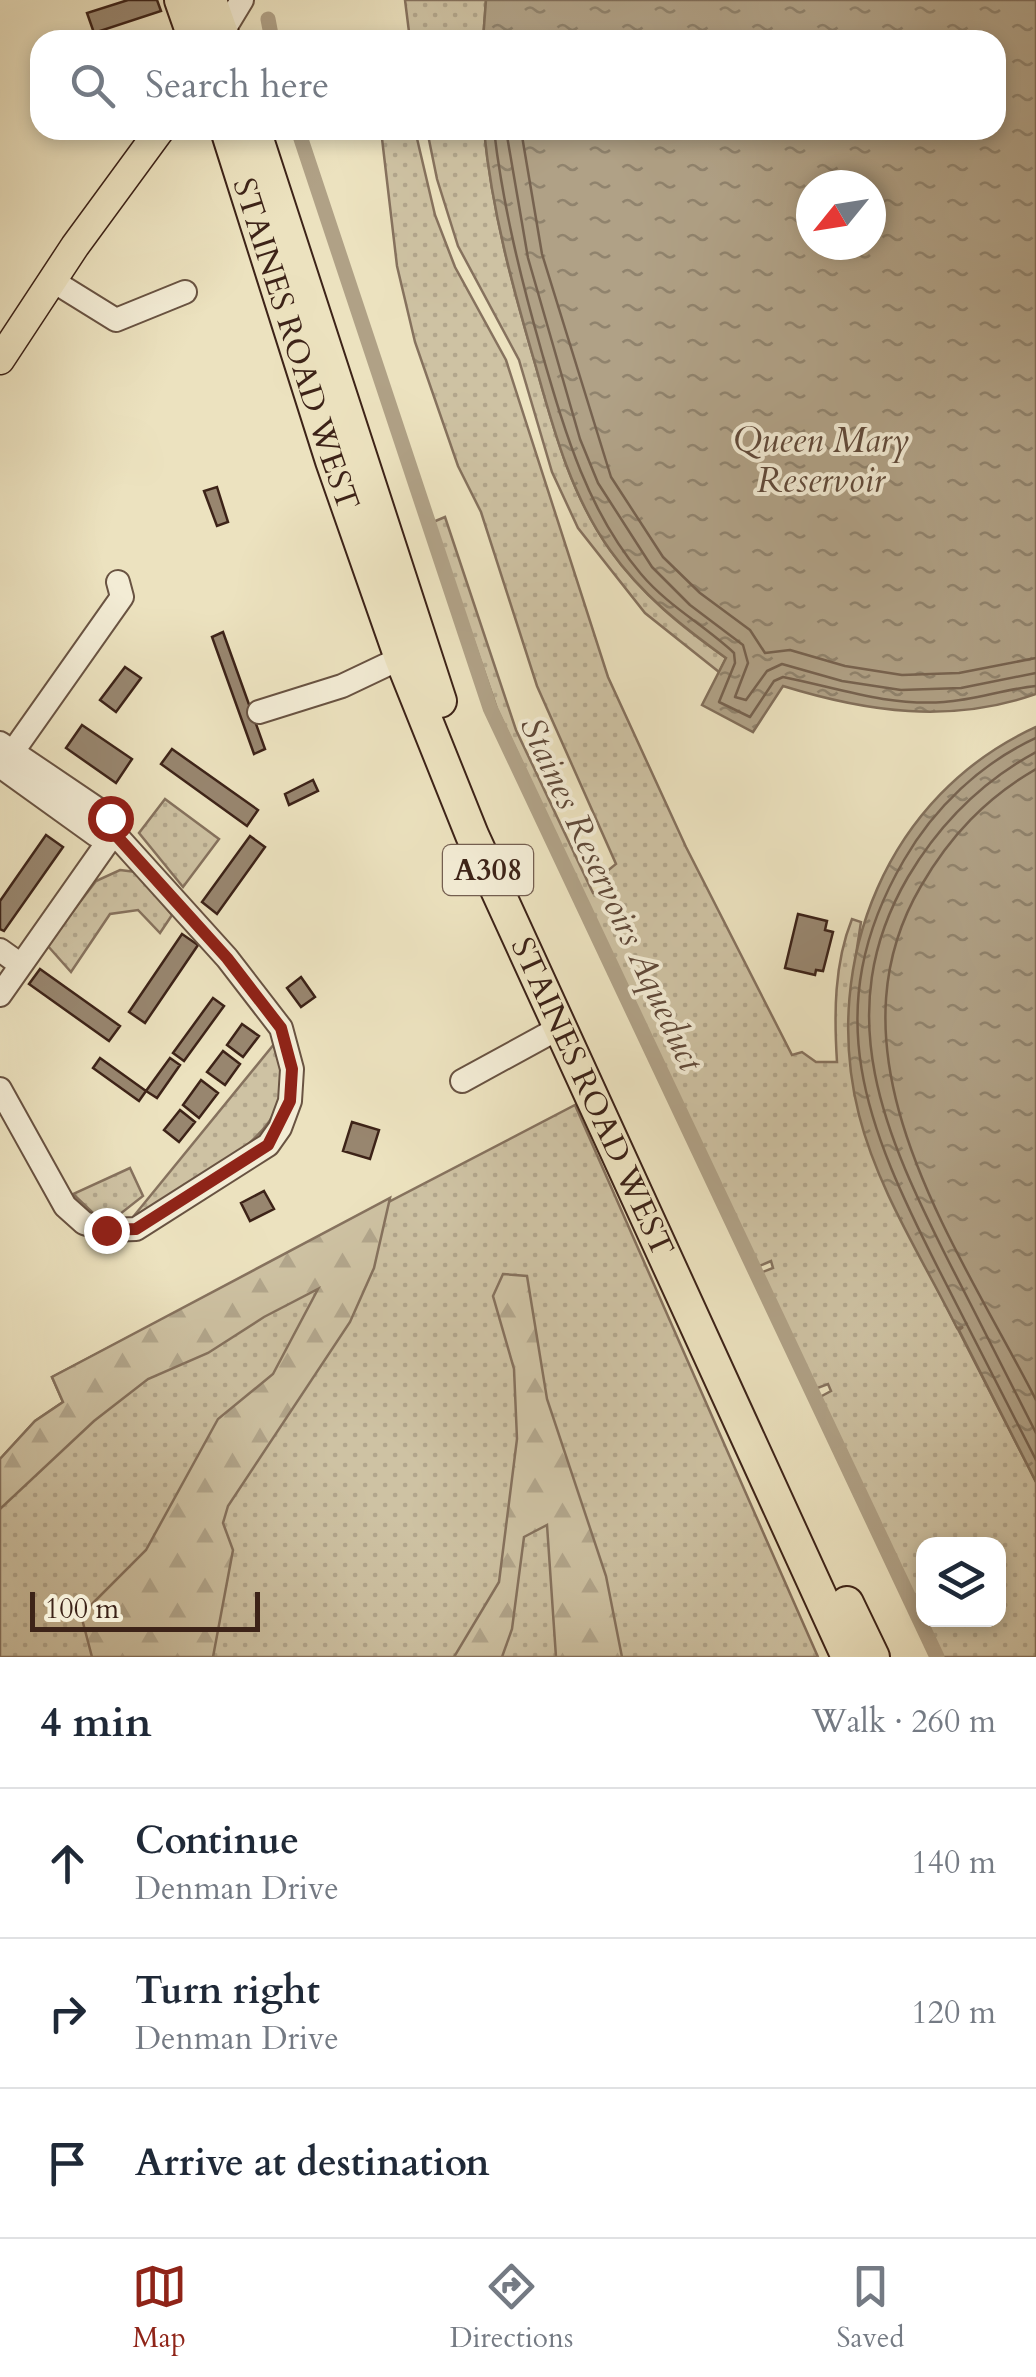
<!DOCTYPE html>
<html lang="en">
<head>
<meta charset="utf-8">
<style>
  :root { --surface:#fff; --page:#f6f6f7; --text:#1f2937; --muted:#747a83; --line:#e0e1e3; --accent:#8f2418 }
  body { margin:0; font-family:Cardo,serif; background:var(--page); color:var(--text) }
  .controls { position:absolute; right:30px; bottom:30px; display:grid; overflow:hidden; border-radius:20px; box-shadow:0 5px 15px #0003 }
  .controls button { width:90px; height:90px; display:grid; place-items:center; padding:0; border:0; border-bottom:2px solid var(--line); background:var(--surface); color:var(--text); font:50px sans-serif }
  .compass { position:absolute; left:796px; top:170px; width:90px; height:90px; border-radius:50%; background:var(--surface); box-shadow:0 5px 15px #0003; rotate:240deg }
  .scale { position:absolute; left:30px; bottom:25px; width:230px; box-sizing:border-box; padding-left:10px; border:5px solid #3d2318; border-top:0; font-size:28px; line-height:35px; white-space:nowrap; color:#3d2318; -webkit-text-stroke:8px #f3ecd5; paint-order:stroke }
  .stop { position:absolute; width:30px; height:30px; margin:-22px; border:8px solid #8f2418; border-radius:50%; background:#fff }
  .stop.end { background:#8f2418; border-color:#fff; box-shadow:0 2px 10px #0008 }
  .list { margin:0; padding:0; list-style:none }
  h2 { display:flex; justify-content:space-between; align-items:center; height:130px; margin:0; padding:0 40px; font-size:42px }
  h2 small { font-size:32px; font-weight:400; color:var(--muted) }
  .list li { display:grid; grid-template-columns:65px 1fr auto; gap:30px; align-items:center; box-sizing:border-box; height:150px; padding:0 40px; border-top:2px solid var(--line) }
  .list b { display:block; font-size:38px; white-space:nowrap }
  .list p { margin:0; font-size:32px; white-space:nowrap; color:var(--muted) }
  .list em { font-size:32px; font-style:normal; color:var(--muted) }
  .icon { flex:none; width:55px; height:55px; fill:none; stroke:currentColor; stroke-width:2; stroke-linecap:round; stroke-linejoin:round }
  .map { position:relative; flex:none; width:1036px; height:1657px; overflow:hidden }
  .search { position:absolute; background:var(--surface); box-shadow:0 5px 15px #0003; left:30px; right:30px; top:30px; height:110px; display:flex; align-items:center; gap:25px; box-sizing:border-box; padding:0 35px; border-radius:30px; color:var(--muted); font-size:38px }
  .sheet { height:580px; background:var(--surface) }
  nav { display:flex; justify-content:space-around; align-items:center; box-sizing:border-box; height:140px; border-top:2px solid var(--line); background:var(--surface); font-size:28px; color:var(--muted) }
  nav a { display:grid; justify-items:center; gap:5px }
  nav .on { color:var(--accent) }
  .map>svg:first-child { display:block }
  .grass { fill:url(#grass-dots); stroke:#86725e; stroke-width:2.5 }
  .forest { fill:url(#forest-firs); stroke:#86725e; stroke-width:2.5 }
  .water { fill:url(#water-ripples); stroke:#826f5a; stroke-width:2.5; fill-rule:evenodd }
  .lines { fill:none; stroke-linecap:round; stroke-linejoin:round }
  .shore { stroke:#76624f; stroke-width:2.5 }
  .canal { stroke:#b0a186; stroke-width:15 }
  .building { fill:#98866f; stroke:#3d2318; stroke-width:2.5 }
  .minor-casing { stroke:#695342; stroke-width:26 }
  .major-casing { stroke:#3d2318; stroke-width:31 }
  .highway-casing { stroke:#3d2318; stroke-width:36 }
  .minor { stroke:#f3ecd5; stroke-width:22 }
  .major { stroke:#ece2bf; stroke-width:28 }
  .highway { stroke:#ece2bf; stroke-width:32 }
  .route { stroke:#8f2418; stroke-width:12 }
  .labels { text-anchor:middle; dominant-baseline:central; stroke-width:8; stroke-linejoin:round; paint-order:stroke }
  .shield { fill:#f3ecd5; stroke:#745f51; stroke-width:2.5 }
  .shield-label { font-size:30px; font-weight:bold; fill:#3d2318 }
  .street-label { font-size:32px; fill:#3d2318; stroke:#f3ecd5 }
  .water-label { font-size:35px; font-style:italic; fill:#604939; stroke:#f3ecd5 }
</style>
</head>
<body>
<div class="map">
<svg width="1036" height="1657" viewBox="0 0 1036 1657">
  <defs>
    <pattern id="grass-dots" width="8" height="8" patternUnits="userSpaceOnUse" patternTransform="scale(2.5)"><rect width="8" height="8" fill="#cec2a3"/><path d="M2 2h.1M6 6h.1" fill="none" stroke="#b2a68c" stroke-width="1.8" stroke-linecap="round"/></pattern>
    <pattern id="forest-firs" width="22" height="20" patternUnits="userSpaceOnUse" patternTransform="scale(2.5)"><rect width="22" height="20" fill="#cec2a3"/><path d="M5 1l3.5 6h-7zM16 11l3.5 6h-7z" fill="#b2a68c"/></pattern>
    <pattern id="water-ripples" width="26" height="14" patternUnits="userSpaceOnUse" patternTransform="scale(2.5)"><rect width="26" height="14" fill="#b0a186"/><path d="M2 4q2-2 4 0t4 0M15 11q2-2 4 0t4 0" fill="none" stroke="#90836d"/></pattern>
  </defs>
  <rect width="100%" height="100%" fill="#ece2bf"/>
  <filter id="stains"><feTurbulence type="fractalNoise" baseFrequency=".002" numOctaves="4"/><feColorMatrix values="0 0 0 0 .2 0 0 0 0 .09 0 0 0 0 .02 0 0 0 .5 -.17"/></filter>
  <radialGradient id="worn" r=".72"><stop offset=".6" stop-color="#630" stop-opacity="0"/><stop offset="1" stop-color="#630" stop-opacity=".3"/></radialGradient>
  <!-- grass -->
  <path class="grass" d="M405,0H486L483,40H410Z
    M381,130H415L435,215L455,267L506,360L608,677L686,847L792,1055L802,1052L816,1062H837C834,1014 834,964 852,919L861,922C844,1022 846,1098 888,1192L1036,1482V1657H943L925,1620H998V1544H924L923,1617L820,1397L831,1391L828,1384L815,1389L760,1273L773,1268L771,1261L757,1267L497,709L433,522L445,517L516,730L593,893L608,888L606,872L616,864L537,686L481,512L458,466L415,342L397,266Z
    M427,130H484C492,212 513,289 536,367C554,431 571,495 610,550C642,595 682,627 726,658L719,672L645,613L578,528L552,472L519,360L458,246L437,179Z
    M165,799L219,839L183,887L139,833Z
    M120,870L136,872L172,915L160,933L138,910L110,914L71,972L47,945L96,881Z
    M275,1043C280,1062 286,1085 279,1104C260,1153 176,1191 133,1217Z
    M575,1105L818,1657H0V1459L35,1421L63,1402L52,1377Z
    M130,1168L143,1196L115,1218L93,1213L73,1194Z"/>
  <!-- forest -->
  <path class="forest" d="M390,1198L374,1268L350,1322L228,1506L223,1523L233,1550L213,1657H92L81,1615L146,1550L218,1419L273,1374L318,1289L264,1317L208,1353L148,1379L94,1421L0,1509V1459L35,1421L63,1402L52,1377Z
    M503,1274L527,1276L547,1399L606,1576L622,1657H556L547,1525L524,1537L512,1629L502,1657H454L499,1582L517,1439L514,1369L493,1296Z"/>
  <!-- water -->
  <path class="water" d="M486,0H1036V694C950,724 867,712 783,686L753,732L702,705L726,658C682,626 642,595 610,550C571,495 554,431 536,367C513,288 492,212 484,130H996V40H483ZM811,185H871V245H811Z
    M1036,727V1482L959,1330L963,1327L957,1328C921,1256 878,1190 859,1115C820,961 888,794 1036,727Z"/>
  <g class="lines">
    <!-- shore -->
    <path class="shore" d="M494,130C503,207 521,279 542,353C565,432 587,510 641,574C668,606 704,625 734,653L735,663L719,702L750,717L774,681L783,677C838,688 886,706 944,702C975,700 1005,689 1036,686
      M506,130L528,258L580,439L598,483L652,567L690,605L743,645L748,663L735,697L746,700L767,671L782,664L842,681L901,690L961,688L1036,673
      M521,130L542,254L611,477L663,557L700,593L750,630L765,653L790,650L845,666L902,675L959,673L1036,658
      M1036,738C981,763 934,808 904,860C816,1011 867,1128 939,1270C971,1333 1004,1397 1036,1460
      M1036,752C981,782 940,823 908,877C828,1014 886,1137 950,1264C979,1320 1007,1376 1036,1433
      M1036,769C986,798 950,836 921,886C820,1058 958,1247 1036,1400"/>
    <!-- canal -->
    <path class="canal" d="M268,19L272,40
      M298,130L490,708L937,1657"/>
  </g>
  <!-- building -->
  <path class="building" d="M128,0H157L161,11L94,33L87,13Z
    M217,487L228,522L217,526L204,491Z
    M223,632L265,749L254,754L212,637Z
    M125,667L141,678L116,712L100,700Z
    M82,725L132,759L116,783L66,748Z
    M172,749L258,810L247,826L161,764Z
    M313,780L318,791L289,805L285,794Z
    M46,835L63,847L4,931L0,929V901Z
    M250,836L265,847L217,914L202,902Z
    M798,914L827,921L825,930L833,932L823,971L816,970L815,975L785,968Z
    M182,934L198,945L145,1023L129,1012Z
    M40,969L120,1026L109,1041L29,984Z
    M301,977L315,997L301,1007L287,988Z
    M213,998L224,1006L184,1061L173,1053Z
    M242,1024L259,1036L243,1057L227,1045Z
    M223,1051L240,1064L225,1085L207,1072Z
    M100,1058L146,1091L139,1101L93,1068Z
    M170,1058L180,1065L157,1098L146,1091Z
    M201,1080L218,1093L199,1118L183,1105Z
    M180,1110L195,1122L179,1142L164,1130Z
    M352,1122L379,1130L370,1159L343,1151Z
    M264,1191L274,1209L250,1221L241,1203Z"/>
  <g class="lines">
    <defs>
      <path id="minor" d="M222,33L242,0
        M53,281L116,320L185,292
        M259,712L342,686L401,658
        M0,743L111,818L114,833L227,958L281,1028L292,1069L290,1101L280,1128L268,1145L136,1229L106,1230L84,1223L65,1206L0,1089
        M0,766L96,835L114,833
        M2,767L122,597L118,582
        M0,950L21,965
        M0,995L114,833
        M462,1081L559,1028"/>
      <path id="major" d="M0,360L75,246L160,130"/>
      <g id="highway">
        <path d="M181,0L195,40"/>
        <path d="M210,0L224,40"/>
        <path id="s1" d="M227,130L332,461L401,658L472,835L848,1657"/>
        <path d="M254,130L440,701"/>
        <path d="M847,1603L873,1657"/>
      </g>
    </defs>
    <!-- minor casing -->
    <use href="#minor" class="minor-casing"/>
    <!-- major casing -->
    <use href="#major" class="major-casing"/>
    <!-- highway casing -->
    <use href="#highway" class="highway-casing"/>
    <!-- minor -->
    <use href="#minor" class="minor"/>
    <!-- major -->
    <use href="#major" class="major"/>
    <!-- highway -->
    <use href="#highway" class="highway"/>
  </g>
  <g class="lines">
    <!-- route -->
    <path class="route" d="M106,1230L136,1229L268,1145L290,1101L292,1069L281,1028L227,958L114,833L110,818"/>
  </g>
  <g class="labels">
    <!-- shield labels -->
    <rect class="shield" x="443" y="845" width="90" height="50" rx="8"/>
    <g class="shield-label">
      <text x="488" y="870">A308</text>
    </g>
    <!-- street labels -->
    <g class="street-label">
      <text stroke="none"><textPath href="#s1" startOffset="225">STAINES ROAD WEST</textPath></text>
      <text stroke="none"><textPath href="#s1" startOffset="1035">STAINES ROAD WEST</textPath></text>
    </g>
    <!-- water labels -->
    <g class="water-label">
      <text x="821" y="441">Queen Mary<tspan x="821" dy="40">Reservoir</tspan></text>
      <text transform="translate(611 894) rotate(65)">Staines Reservoirs Aqueduct</text>
    </g>
  </g>
  <rect width="100%" height="100%" filter="url(#stains)"/>
  <rect width="100%" height="100%" fill="url(#worn)"/>
</svg>
<div class="controls">
<button><svg class="icon" aria-label="layers" viewBox="0 0 24 24"><path d="M12 4l9 5-9 5-9-5zM3 14l9 5 9-5"/></svg></button>
</div>
<svg class="compass" viewBox="-18 -18 36 36"><path d="M0-13l5 13h-10z" fill="#e53935"/><path d="M0 13l5-13h-10z" fill="#747a83"/></svg>
<div class="scale">100 m</div>
<div class="stop" style="left:110px;top:818px"></div>
<div class="stop end" style="left:106px;top:1230px"></div>
<div class="search"><svg class="icon" aria-label="search" viewBox="0 0 24 24"><circle cx="10" cy="10" r="6"/><path d="M15 15l6 6"/></svg>Search here</div>
</div>
<section class="sheet">
<h2>4 min<small>Walk · 260 m</small></h2>
<ul class="list">
<li><svg class="icon" aria-label="ahead" viewBox="0 0 24 24"><path d="M12 20V5M6 11l6-6 6 6"/></svg><div><b>Continue</b><p>Denman Drive</p></div><em>140 m</em></li>
<li><svg class="icon" aria-label="right" viewBox="0 0 24 24"><path d="M7 20v-9h11M14 6l5 5-5 5"/></svg><div><b>Turn right</b><p>Denman Drive</p></div><em>120 m</em></li>
<li><svg class="icon" aria-label="arrive" viewBox="0 0 24 24"><path d="M6 21V4h12l-3 4 3 4H6"/></svg><div><b>Arrive at destination</b></div></li>
</ul>
</section>
<nav>
<a class="on"><svg class="icon" aria-label="map" viewBox="0 0 24 24"><path d="M3 6l6-2 6 2 6-2v14l-6 2-6-2-6 2zM9 4v14M15 6v14"/></svg>Map</a>
<a><svg class="icon" aria-label="directions" viewBox="0 0 24 24"><path d="M12 3l9 9-9 9-9-9zM9 14v-3h6M13 9l2 2-2 2"/></svg>Directions</a>
<a><svg class="icon" aria-label="saved" viewBox="0 0 24 24"><path d="M7 4h10v16l-5-4-5 4z"/></svg>Saved</a>
</nav>
</body>
</html>
